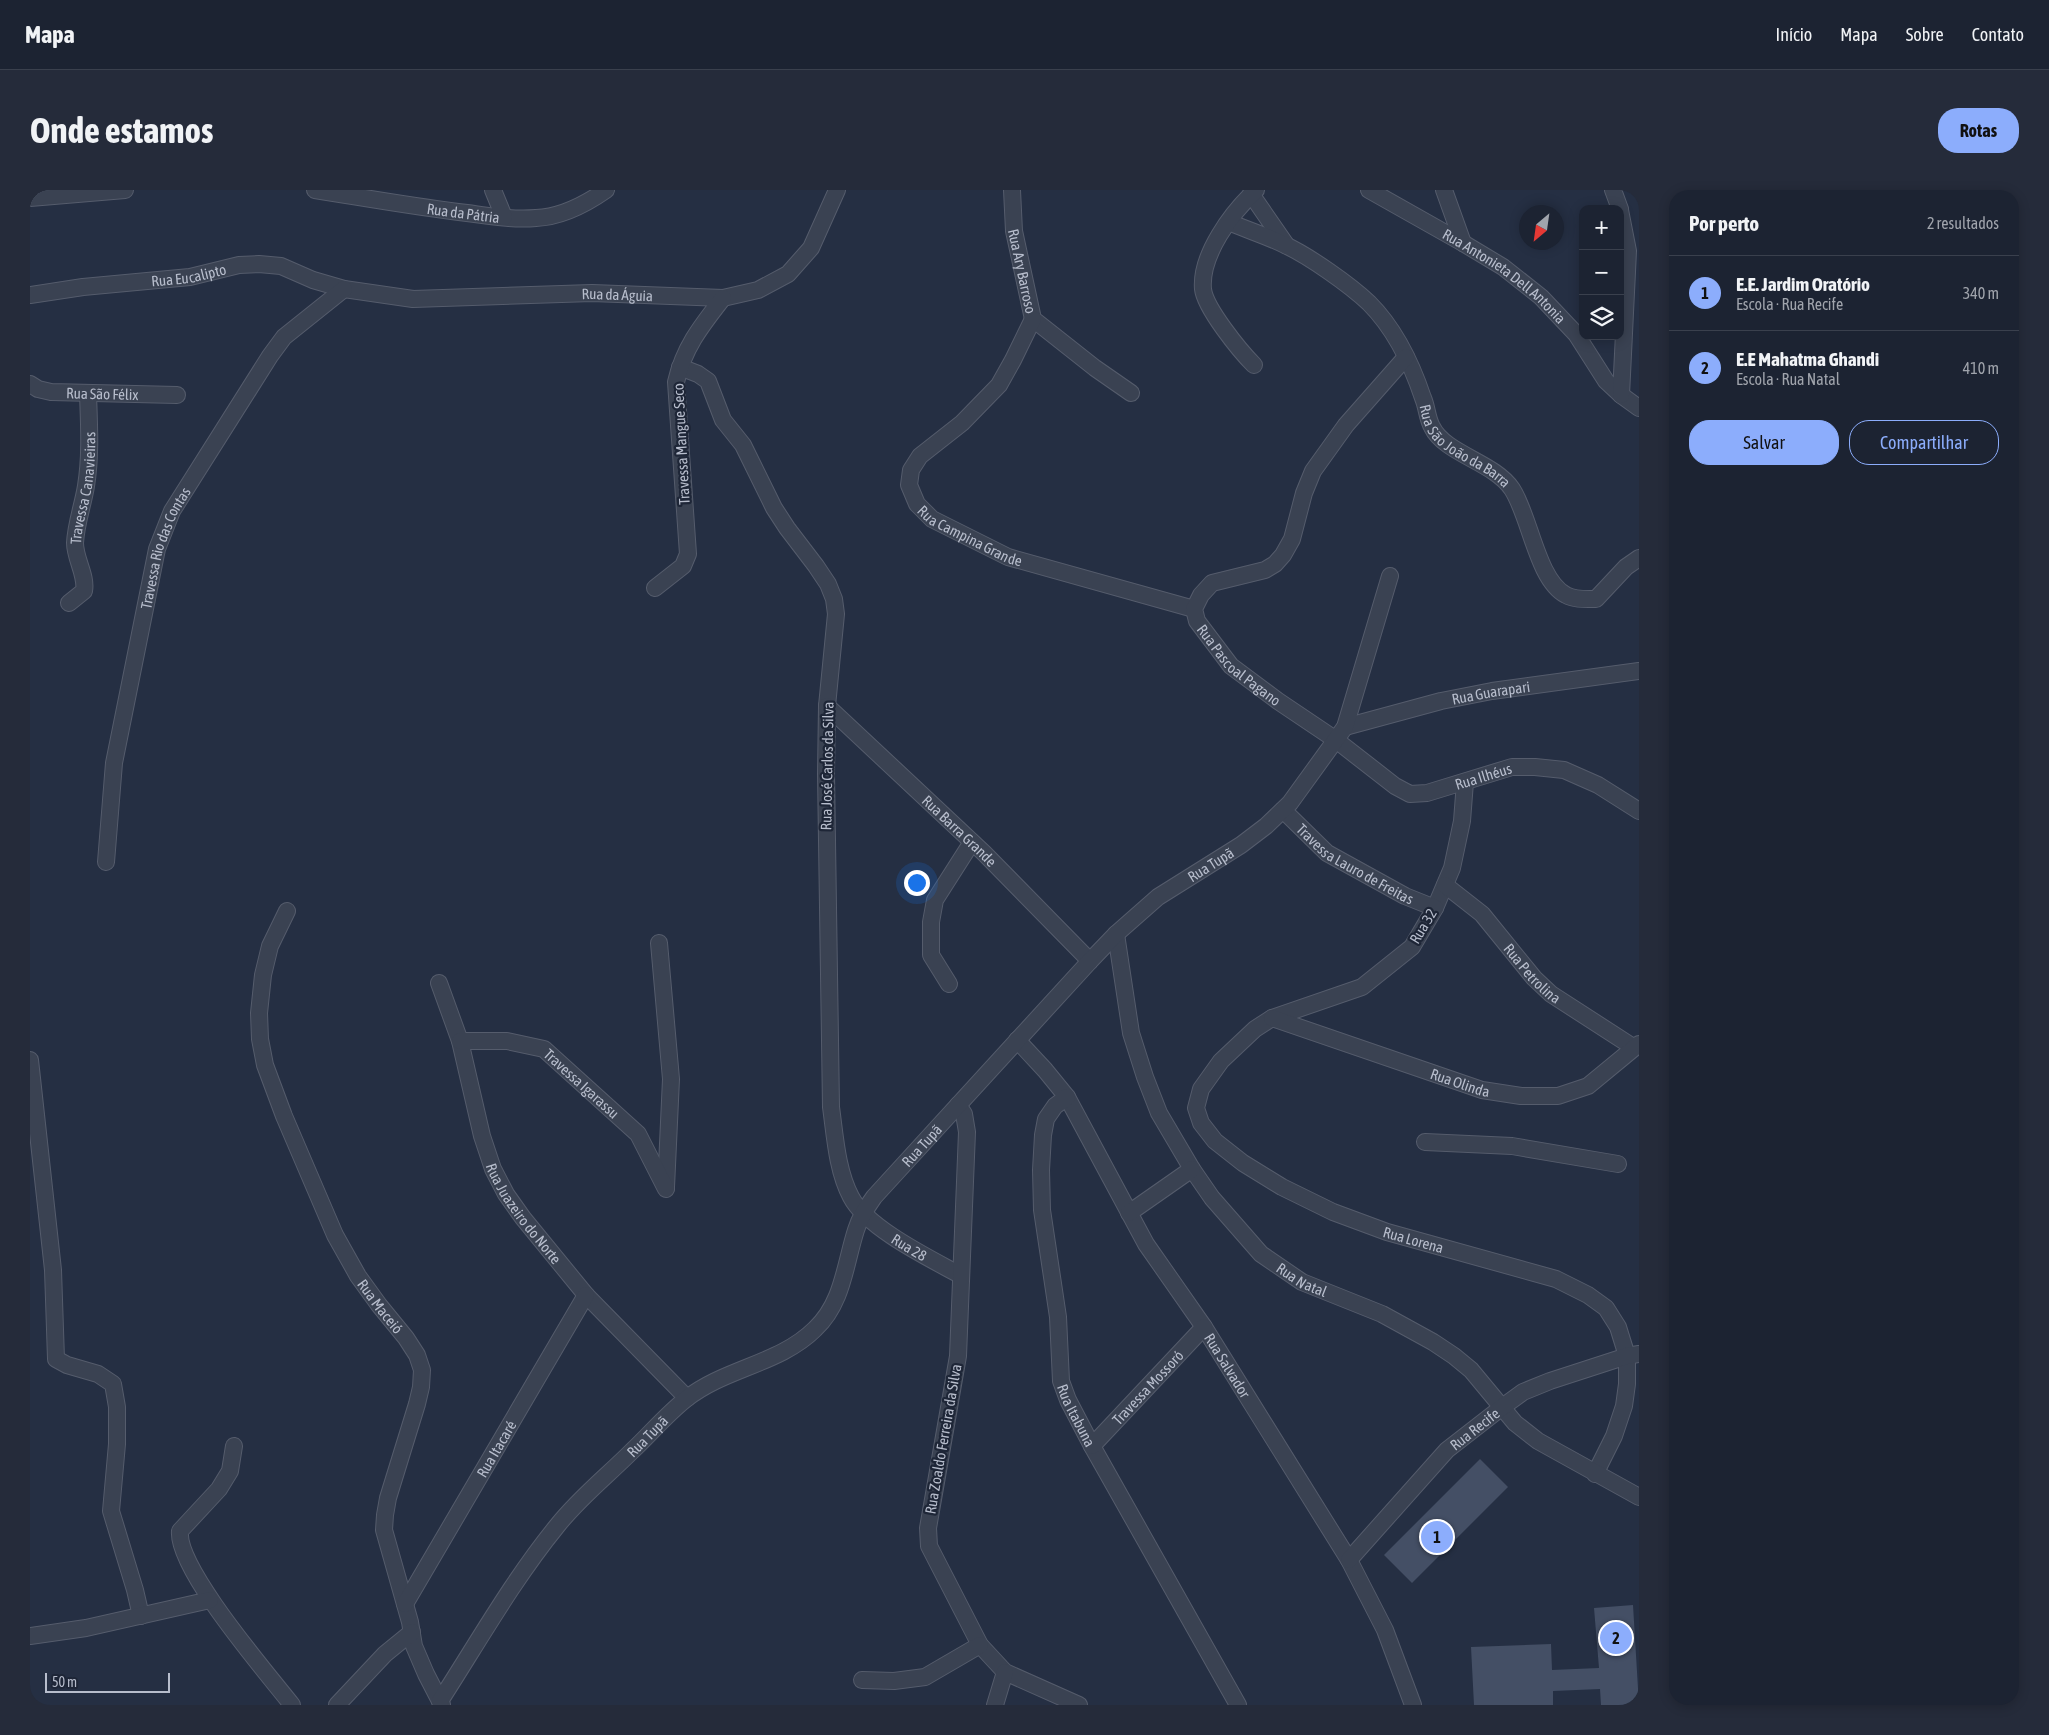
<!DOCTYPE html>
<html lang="pt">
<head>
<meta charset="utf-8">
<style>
  :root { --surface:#1c2332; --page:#252b3a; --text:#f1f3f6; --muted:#a0a4ac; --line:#3a404d; --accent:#8cadfc }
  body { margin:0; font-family:"Asap Condensed",sans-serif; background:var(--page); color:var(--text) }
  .controls { position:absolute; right:15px; top:15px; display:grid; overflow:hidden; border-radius:10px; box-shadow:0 2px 12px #0003 }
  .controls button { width:45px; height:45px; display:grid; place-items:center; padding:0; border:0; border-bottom:1px solid var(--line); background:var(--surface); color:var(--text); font:25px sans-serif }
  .compass { position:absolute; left:1489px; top:15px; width:45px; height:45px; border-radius:50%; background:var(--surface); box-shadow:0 2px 12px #0003; rotate:209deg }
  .scale { position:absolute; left:15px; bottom:12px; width:125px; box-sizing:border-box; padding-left:5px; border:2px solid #b7bdcc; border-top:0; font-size:14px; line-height:18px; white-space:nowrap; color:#b7bdcc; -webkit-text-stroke:4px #1e2637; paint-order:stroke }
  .you { position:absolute; left:886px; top:692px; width:18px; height:18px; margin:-12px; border:4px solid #fff; border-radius:50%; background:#1a73e8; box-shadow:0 0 0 8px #1a73e833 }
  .badge { display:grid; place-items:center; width:32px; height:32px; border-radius:50%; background:var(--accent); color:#111; font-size:16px; font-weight:700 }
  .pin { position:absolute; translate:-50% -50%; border:2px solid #fff; box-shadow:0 1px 5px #0006 }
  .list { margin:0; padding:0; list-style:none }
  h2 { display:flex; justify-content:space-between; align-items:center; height:65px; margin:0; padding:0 20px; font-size:21px }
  h2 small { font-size:16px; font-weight:400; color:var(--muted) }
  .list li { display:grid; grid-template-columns:32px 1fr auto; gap:15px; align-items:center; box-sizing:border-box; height:75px; padding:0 20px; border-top:1px solid var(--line) }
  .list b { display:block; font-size:19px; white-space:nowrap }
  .list p { margin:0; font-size:16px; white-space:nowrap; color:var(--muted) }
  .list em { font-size:16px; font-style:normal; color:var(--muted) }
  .actions { display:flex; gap:10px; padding:15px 20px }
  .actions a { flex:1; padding:11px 0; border:1px solid var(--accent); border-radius:20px; text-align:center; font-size:18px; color:var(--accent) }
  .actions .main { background:var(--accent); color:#111 }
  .icon { flex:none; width:28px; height:28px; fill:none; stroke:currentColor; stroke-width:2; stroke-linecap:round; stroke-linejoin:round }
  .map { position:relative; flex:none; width:1609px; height:1515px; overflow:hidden; border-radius:20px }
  header { display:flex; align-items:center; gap:30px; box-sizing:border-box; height:70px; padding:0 25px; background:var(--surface); border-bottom:1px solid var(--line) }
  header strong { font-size:24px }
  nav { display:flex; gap:28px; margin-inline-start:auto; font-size:18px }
  .intro { display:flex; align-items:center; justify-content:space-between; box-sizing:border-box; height:120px; padding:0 30px }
  h1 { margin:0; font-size:35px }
  .button { padding:12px 22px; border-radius:20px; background:var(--accent); color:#111; font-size:18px; font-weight:700 }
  main { display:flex; gap:30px; padding:0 30px }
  aside { flex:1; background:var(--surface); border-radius:20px; box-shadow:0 2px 12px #0003 }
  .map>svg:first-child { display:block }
  .building { fill:#444f65 }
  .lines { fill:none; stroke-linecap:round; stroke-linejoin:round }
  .minor-casing { stroke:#555c6c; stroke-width:18 }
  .minor { stroke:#3a4252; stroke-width:16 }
  .labels { text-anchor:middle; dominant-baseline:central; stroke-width:4.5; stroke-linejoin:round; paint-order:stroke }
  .street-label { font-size:15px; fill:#b7bdcc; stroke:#1e2637 }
</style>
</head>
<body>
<header>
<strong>Mapa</strong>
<nav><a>Início</a><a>Mapa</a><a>Sobre</a><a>Contato</a></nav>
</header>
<div class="intro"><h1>Onde estamos</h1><a class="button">Rotas</a></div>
<main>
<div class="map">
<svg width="1609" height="1515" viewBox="0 0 1609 1515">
  <rect width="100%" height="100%" fill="#252f43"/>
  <!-- building -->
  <path class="building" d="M1450,1269L1478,1297L1382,1393L1354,1365Z
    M1603,1415L1609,1515H1571L1570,1499L1523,1501V1515H1444L1441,1457L1521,1454L1522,1480L1569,1478L1564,1418Z"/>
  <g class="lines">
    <defs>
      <g id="minor">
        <path id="s1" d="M285,0C336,8 386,17 437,23C460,26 483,30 506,28C532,27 556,14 576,0"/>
        <path d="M463,0L474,27"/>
        <path id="s2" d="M982,0L984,41L1003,129L1065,178L1101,203"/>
        <path id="s3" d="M1339,0L1433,53L1473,77L1511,107L1546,144L1576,191L1591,205L1609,218"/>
        <path d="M1414,0L1433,53"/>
        <path d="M1583,0L1590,19"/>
        <path d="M1221,4L1257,56"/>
        <path d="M0,8L95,0"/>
        <path d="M1590,20L1598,61L1591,205"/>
        <path id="s4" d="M1199,32C1217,40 1237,46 1255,55C1279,66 1320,95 1339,113C1364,138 1382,175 1393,208C1397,217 1397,228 1402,237C1415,264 1464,272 1482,299C1500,326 1507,390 1536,405C1545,410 1556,409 1566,409L1596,377L1609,368"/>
        <path id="s5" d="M0,105L53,97L160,87L209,75L229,74L251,76L283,90L314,99L383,109L562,103L693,108L728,100L758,84L781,58L807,0"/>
        <path id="s6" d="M1003,129L983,170L969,195L932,233L890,266L881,280L879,295L887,314L902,329L978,367L1164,419"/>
        <path id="s7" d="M1376,167L1316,235L1283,281L1274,303L1262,349L1253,365L1245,374L1235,380L1182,393L1171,405L1164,419L1167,431L1201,476L1248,511L1306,550L1365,596L1380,604L1397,603L1482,577H1505L1534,580L1568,595L1609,621"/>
        <path d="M1224,175C1210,161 1175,118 1173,99C1170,65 1202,22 1226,0"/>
        <path id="s8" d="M650,177L668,184L678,191L693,230L713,255L744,318L757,338L786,376L798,394L804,409L806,424L797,516L796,584L801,917C805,946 807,981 821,1007C837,1038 899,1068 930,1085"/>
        <path id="s9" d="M0,194L8,199L21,202L147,205"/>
        <path d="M625,398L653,376L658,364L646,192C654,157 672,135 693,108"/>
        <path id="s10" d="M39,413L54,401C57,386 45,369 45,353C46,333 53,315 56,296C61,265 59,234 58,204"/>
        <path id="s11" d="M797,516L954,663L1060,771"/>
        <path id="s12" d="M1315,537L1411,511L1462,501L1609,481"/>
        <path id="s13" d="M1435,592L1432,631L1422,678L1405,718L1382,757L1332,797L1242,828L1225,839L1191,871L1171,899L1166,918L1171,933L1185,951L1213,973L1252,997L1303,1022L1357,1042L1526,1089L1558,1105L1576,1118L1588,1137L1597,1166V1194L1594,1216L1584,1246L1565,1284"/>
        <path id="s14" d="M1253,620L1297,663L1375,706L1405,718"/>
        <path id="s15" d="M76,672L84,573L127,359L142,321L240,166L254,147L314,99"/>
        <path id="s16" d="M1415,695L1452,724L1504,788L1521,804L1603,857"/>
        <path id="s17" d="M257,721L240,756L233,785L229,823L230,849L235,875L254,926L305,1045L328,1086L349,1115L376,1148L387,1165L392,1180L391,1197L387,1214L358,1308L355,1325L354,1340L380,1432L384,1456L396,1484L412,1515"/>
        <path id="s18" d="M1086,744L1101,843L1115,887L1129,923L1162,979L1182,1008L1231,1064L1272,1092L1352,1124L1403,1152L1424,1166L1441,1180L1485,1233L1508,1251L1609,1307"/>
        <path d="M629,753L641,889L636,997"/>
        <path id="s19" d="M409,793L430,851L452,946L463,979L476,1004L493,1028L556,1105L657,1208"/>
        <path d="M919,794L901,765V732L905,710L942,652"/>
        <path id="s20" d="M1242,828L1452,900L1491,906H1528L1558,896L1609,854"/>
        <path id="s21" d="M987,850L1015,880L1037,907L1116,1054L1174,1137L1319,1370L1355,1440L1383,1515"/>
        <path id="s22" d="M430,851H477L514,859L608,944L636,999"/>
        <path d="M0,870L23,1080L26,1169L37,1175L68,1184L83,1194L87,1217V1254L81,1321L105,1400L111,1426"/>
        <path id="s23" d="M1037,907L1025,916L1016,929L1013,945L1011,980L1012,1020L1028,1127L1031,1191L1038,1210L1062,1256L1208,1515"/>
        <path d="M928,915L934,924L937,942L928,1166L898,1338L899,1356L950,1455L975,1482L1049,1515"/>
        <path d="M1395,952L1482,956L1588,974"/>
        <path d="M1099,1023L1162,979"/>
        <path d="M204,1256L200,1281L189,1299L150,1341C146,1378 237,1483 262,1515"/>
        <path id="s24" d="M1062,1256L1174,1137"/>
        <path id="s25" d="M1319,1370L1417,1260L1471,1218L1493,1202L1520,1191L1597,1166L1609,1164"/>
        <path id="s26" d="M375,1414L556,1105"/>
        <path d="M0,1446L56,1438L180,1410"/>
        <path d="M832,1490L864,1491L895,1487L950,1455"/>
        <path id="s27" d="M410,1511C448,1452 483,1390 527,1336C549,1308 577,1286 602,1261C620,1244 637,1224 656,1209C695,1178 750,1174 785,1139C813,1113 815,1074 826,1040C830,1027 837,1017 844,1007L1060,771L1086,744L1128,707L1211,655L1236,636L1260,613L1315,537L1360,386"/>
        <path d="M307,1515L355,1464L382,1442"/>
        <path d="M965,1515L975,1482"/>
      </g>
    </defs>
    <!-- minor casing -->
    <use href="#minor" class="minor-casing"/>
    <!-- minor -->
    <use href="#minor" class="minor"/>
  </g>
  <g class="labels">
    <!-- street labels -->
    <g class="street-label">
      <text stroke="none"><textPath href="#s1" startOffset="150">Rua da Pátria</textPath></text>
      <text stroke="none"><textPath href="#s2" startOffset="82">Rua Ary Barroso</textPath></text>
      <text stroke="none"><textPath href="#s5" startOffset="160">Rua Eucalipto</textPath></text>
      <text stroke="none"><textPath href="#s3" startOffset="161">Rua Antonieta Dell Antonia</textPath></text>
      <text stroke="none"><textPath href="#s5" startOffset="595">Rua da Águia</textPath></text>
      <text stroke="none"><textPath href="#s9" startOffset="74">Rua São Félix</textPath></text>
      <text transform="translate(651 254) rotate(-93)">Travessa Mangue Seco</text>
      <text stroke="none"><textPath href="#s4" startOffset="340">Rua São João da Barra</textPath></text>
      <text stroke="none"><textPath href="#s10" startOffset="124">Travessa Canavieiras</textPath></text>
      <text stroke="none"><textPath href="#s6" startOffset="296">Rua Campina Grande</textPath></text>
      <text stroke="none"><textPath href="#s15" startOffset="321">Travessa Rio das Contas</textPath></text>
      <text stroke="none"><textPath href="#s7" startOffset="421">Rua Pascoal Pagano</textPath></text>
      <text stroke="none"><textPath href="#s12" startOffset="150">Rua Guarapari</textPath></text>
      <text transform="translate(797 576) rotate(-89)">Rua José Carlos da Silva</text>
      <text stroke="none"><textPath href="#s7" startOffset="712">Rua Ilhéus</textPath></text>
      <text stroke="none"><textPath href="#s11" startOffset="182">Rua Barra Grande</textPath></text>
      <text stroke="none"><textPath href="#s14" startOffset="91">Travessa Lauro de Freitas</textPath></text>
      <text stroke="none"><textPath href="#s27" startOffset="1161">Rua Tupã</textPath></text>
      <text transform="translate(1393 736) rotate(-59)">Rua 32</text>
      <text stroke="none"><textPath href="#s16" startOffset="125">Rua Petrolina</textPath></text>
      <text stroke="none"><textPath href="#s20" startOffset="199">Rua Olinda</textPath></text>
      <text stroke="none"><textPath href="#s22" startOffset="136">Travessa Igarassu</textPath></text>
      <text stroke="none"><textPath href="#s27" startOffset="756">Rua Tupã</textPath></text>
      <text stroke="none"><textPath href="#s19" startOffset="248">Rua Juazeiro do Norte</textPath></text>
      <text stroke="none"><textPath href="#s13" startOffset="718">Rua Lorena</textPath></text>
      <text stroke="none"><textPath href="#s8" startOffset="964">Rua 28</textPath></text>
      <text stroke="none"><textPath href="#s18" startOffset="408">Rua Natal</textPath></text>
      <text stroke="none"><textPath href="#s17" startOffset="428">Rua Maceió</textPath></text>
      <text stroke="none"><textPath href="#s21" startOffset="389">Rua Salvador</textPath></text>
      <text stroke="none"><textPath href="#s24" startOffset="81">Travessa Mossoró</textPath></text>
      <text stroke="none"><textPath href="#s23" startOffset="332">Rua Itabuna</textPath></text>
      <text stroke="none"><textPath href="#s25" startOffset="182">Rua Recife</textPath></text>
      <text stroke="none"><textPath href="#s27" startOffset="338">Rua Tupã</textPath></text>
      <text transform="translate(913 1249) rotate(-80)">Rua Zoaldo Ferreira da Silva</text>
      <text stroke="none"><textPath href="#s26" startOffset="180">Rua Itacaré</textPath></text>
    </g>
  </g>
</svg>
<div class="controls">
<button>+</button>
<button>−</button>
<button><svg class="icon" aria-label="layers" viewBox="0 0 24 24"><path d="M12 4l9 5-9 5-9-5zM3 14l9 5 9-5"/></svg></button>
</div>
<svg class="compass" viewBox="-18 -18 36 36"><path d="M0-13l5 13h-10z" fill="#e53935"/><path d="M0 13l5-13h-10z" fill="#a0a4ac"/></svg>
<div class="scale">50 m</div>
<div class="you"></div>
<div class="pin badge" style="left:1407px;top:1347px">1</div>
<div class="pin badge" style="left:1586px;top:1448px">2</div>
</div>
<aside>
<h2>Por perto<small>2 resultados</small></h2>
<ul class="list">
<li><span class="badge">1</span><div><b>E.E. Jardim Oratório</b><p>Escola · Rua Recife</p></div><em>340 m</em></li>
<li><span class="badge">2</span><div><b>E.E Mahatma Ghandi</b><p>Escola · Rua Natal</p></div><em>410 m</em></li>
</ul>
<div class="actions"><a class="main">Salvar</a><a>Compartilhar</a></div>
</aside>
</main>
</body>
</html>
